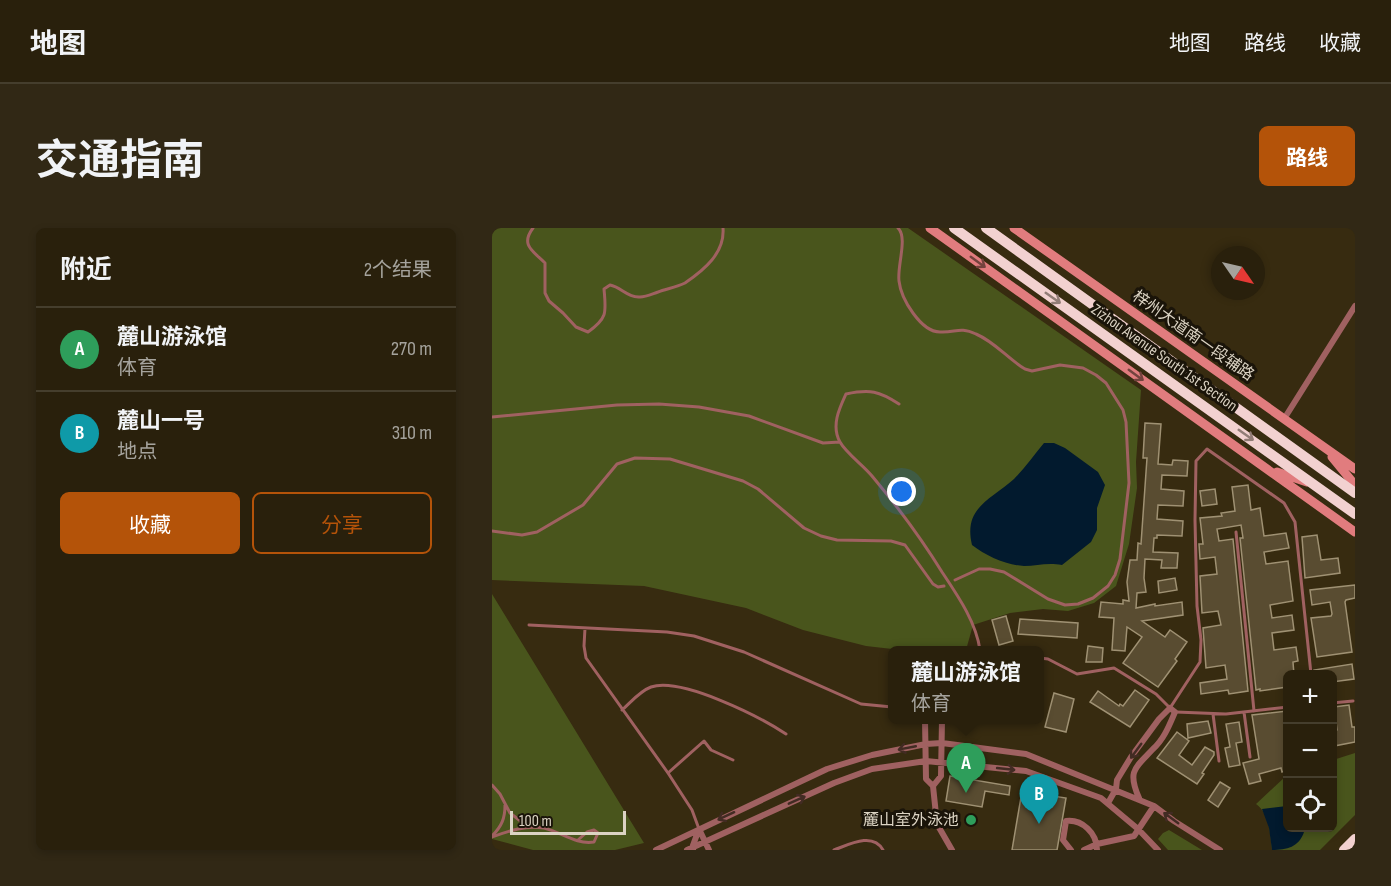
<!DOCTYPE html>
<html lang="zh">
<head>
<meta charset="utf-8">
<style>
  :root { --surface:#29200c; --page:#312815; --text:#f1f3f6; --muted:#a5a39d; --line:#453e2d; --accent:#b45309 }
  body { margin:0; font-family:"Sofia Sans Condensed","Noto Sans SC",sans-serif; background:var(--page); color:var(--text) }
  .controls { position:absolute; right:18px; bottom:18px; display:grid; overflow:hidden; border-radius:9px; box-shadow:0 3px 9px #0003 }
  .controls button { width:54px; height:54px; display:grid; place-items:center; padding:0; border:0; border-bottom:2px solid var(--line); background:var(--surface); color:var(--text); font:30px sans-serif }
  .compass { position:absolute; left:719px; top:18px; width:54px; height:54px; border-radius:50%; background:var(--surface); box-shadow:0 3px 9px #0003; rotate:124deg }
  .scale { position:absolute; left:18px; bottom:15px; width:116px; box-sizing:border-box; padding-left:6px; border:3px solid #dbd3c3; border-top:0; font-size:16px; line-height:21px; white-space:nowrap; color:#dbd3c3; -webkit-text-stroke:4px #1a1409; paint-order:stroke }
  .you { position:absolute; left:410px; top:264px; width:21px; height:21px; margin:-15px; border:4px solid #fff; border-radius:50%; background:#1a73e8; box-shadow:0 0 0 9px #1a73e833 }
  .badge { display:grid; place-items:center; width:39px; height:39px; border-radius:50%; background:var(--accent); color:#fff; font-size:20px; font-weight:700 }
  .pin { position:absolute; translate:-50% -50px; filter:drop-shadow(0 2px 3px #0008) }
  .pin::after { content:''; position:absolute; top:32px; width:21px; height:18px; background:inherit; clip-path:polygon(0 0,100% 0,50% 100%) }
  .popup { position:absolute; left:396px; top:418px; width:156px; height:78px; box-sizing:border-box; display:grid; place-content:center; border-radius:9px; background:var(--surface); filter:drop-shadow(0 2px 4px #0005); font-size:20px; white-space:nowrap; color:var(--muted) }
  .popup b { font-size:22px; color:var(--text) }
  .popup::after { content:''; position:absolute; left:50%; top:100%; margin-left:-12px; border:12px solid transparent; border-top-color:var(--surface) }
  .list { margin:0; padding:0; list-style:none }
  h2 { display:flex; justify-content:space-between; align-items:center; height:78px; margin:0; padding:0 24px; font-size:26px }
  h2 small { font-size:20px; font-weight:400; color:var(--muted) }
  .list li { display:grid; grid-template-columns:39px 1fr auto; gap:18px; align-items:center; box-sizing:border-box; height:84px; padding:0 24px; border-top:2px solid var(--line) }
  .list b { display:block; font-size:22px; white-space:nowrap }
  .list p { margin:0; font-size:20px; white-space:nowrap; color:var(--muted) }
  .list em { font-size:20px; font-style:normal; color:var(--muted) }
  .actions { display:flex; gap:12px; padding:18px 24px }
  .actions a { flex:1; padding:14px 0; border:2px solid var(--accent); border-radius:9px; text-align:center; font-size:21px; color:var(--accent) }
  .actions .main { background:var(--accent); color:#fff }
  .icon { flex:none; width:33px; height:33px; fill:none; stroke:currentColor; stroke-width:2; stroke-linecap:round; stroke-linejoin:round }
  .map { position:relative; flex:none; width:863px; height:622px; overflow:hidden; border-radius:9px }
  header { display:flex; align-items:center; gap:36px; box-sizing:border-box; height:84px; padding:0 30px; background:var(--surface); border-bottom:2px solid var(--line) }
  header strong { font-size:28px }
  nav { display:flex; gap:33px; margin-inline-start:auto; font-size:21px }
  .intro { display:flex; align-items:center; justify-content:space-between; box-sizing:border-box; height:144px; padding:0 36px }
  h1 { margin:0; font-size:42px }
  .button { padding:15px 27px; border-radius:9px; background:var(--accent); color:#fff; font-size:21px; font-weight:700 }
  main { display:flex; gap:36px; padding:0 36px }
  aside { flex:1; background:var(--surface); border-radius:9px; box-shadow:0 3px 9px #0003 }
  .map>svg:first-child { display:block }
  .green { fill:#49551c }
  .water { fill:#021a2e }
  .building { fill:#594c31; stroke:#9f9173; stroke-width:1.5 }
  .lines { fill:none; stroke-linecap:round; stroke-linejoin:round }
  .lane { stroke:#a06161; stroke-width:3 }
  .street { stroke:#a06161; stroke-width:6 }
  .secondary { stroke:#e17c7e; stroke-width:9 }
  .highway { stroke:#f2d1d0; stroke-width:10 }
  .oneway { stroke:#74433e }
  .oneway2 { stroke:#917c76 }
  .oneway3 { stroke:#422b23 }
  .leisure-dot { fill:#2e9e5b; stroke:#1a1409; stroke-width:2 }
  .labels { text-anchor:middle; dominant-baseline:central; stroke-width:6; stroke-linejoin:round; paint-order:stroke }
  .street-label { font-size:16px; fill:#dbd3c3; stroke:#1a1409 }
  .poi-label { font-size:16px; fill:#dbd3c3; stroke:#1a1409; text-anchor:end }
</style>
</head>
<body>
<header>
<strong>地图</strong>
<nav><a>地图</a><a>路线</a><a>收藏</a></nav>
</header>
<div class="intro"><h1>交通指南</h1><a class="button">路线</a></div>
<main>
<aside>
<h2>附近<small>2个结果</small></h2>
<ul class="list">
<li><span class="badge" style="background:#2e9e5b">A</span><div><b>麓山游泳馆</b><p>体育</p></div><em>270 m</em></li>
<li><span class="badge" style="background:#0f9aa8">B</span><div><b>麓山一号</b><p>地点</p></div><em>310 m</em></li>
</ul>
<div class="actions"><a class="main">收藏</a><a>分享</a></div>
</aside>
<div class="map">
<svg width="863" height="622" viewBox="0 0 863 622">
  <rect width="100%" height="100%" fill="#372b10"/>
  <!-- green -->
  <path class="green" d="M0,0H416L649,162L644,234L645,260L637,316L624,358L602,375L576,383L551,381L518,385L481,397L474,422H409L374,418L311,402L254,380L152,358L0,352Z
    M0,366L152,615L123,622H41L0,611Z
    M863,525V587L828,622H780C778,606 778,586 764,576L795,547L796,600H840L841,532Z
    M677,602L710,622H676L666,611L671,605Z"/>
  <!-- water -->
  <path class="water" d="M552,215H562L573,220L606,244L613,257L605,280V302L599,314L570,337C555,334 545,338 532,338C514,337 494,328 480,317C471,279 499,272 522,251C533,240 542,227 552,215Z
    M795,578L796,600H808L812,604C807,619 795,622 780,622L777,600L770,581Z"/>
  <!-- building -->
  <path class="building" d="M653,195L669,196L666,236L680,237L681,232L696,233L695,248L670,247L669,261L692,263L691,278L666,277L665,291L691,293L690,308L665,307V310H662L661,324L686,325L685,340H669L670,332L653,331L652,350L654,364L645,365L644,380L663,376V378L690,374L691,387L650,393L673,409L678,402L695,414L683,431L685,433L666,459L631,435L650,409L635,399L633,423L620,422L622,390L607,389L609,374L631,376V372L637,373L635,354L638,332H645L646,315L649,316L655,230H651Z
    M756,257L759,282L768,280L772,308L794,305L797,320L772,324L774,336L796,333L801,373L778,377L780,390L800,387L802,402L780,405L782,422L804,419L806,433L801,434L802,447H795V459L768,463V461L764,462L748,310H751L749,297L725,301L727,313L741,311L756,463L737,466L736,462L709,466L708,455L735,451L733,437L714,440L711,400L729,397L726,383L710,385L708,348L725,346L723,329L708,331L707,316H711L708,290L730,288L729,285L743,283L740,259Z
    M723,261L725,276L710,278L708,263Z
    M825,307L829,332L846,330L848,345L813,350L810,309Z
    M683,350L685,362L667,365L666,353Z
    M863,357V370L854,372L853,374L860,424L825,429L819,390L839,388L840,386L838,374L820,377L818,362Z
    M514,388L521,413L507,417L500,392Z
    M528,391L586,395L585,410L526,406Z
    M596,418L611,420L610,434H594Z
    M860,436L862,451L840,454V447H823L822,442Z
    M643,462L657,472L638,499L598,474L606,463L627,478L628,476L631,478Z
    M562,465L582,471L574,504L553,499Z
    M857,477L860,499H863V514L842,518L840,503L845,502L842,479Z
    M795,483V542L790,544L789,540L767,546L769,553L757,556L751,535L767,531L760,487Z
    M716,493L719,505L696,510L695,496Z
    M747,494L750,514L744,515L748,537L737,539L733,520L738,519L734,496Z
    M685,504L697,513L687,527L700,537L713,519L722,524V527L710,545L712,546L705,556L665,530Z
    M458,548L518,558L517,567L493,563L490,579L454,573Z
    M728,554L738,560L726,579L716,572Z
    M530,563L574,570L565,622H520Z"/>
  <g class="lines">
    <!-- lane -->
    <path class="lane" d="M41,0C28,17 41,23 53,35V65L57,73L71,85L84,99L96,104C116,90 114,84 112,61L118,57C129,59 136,70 148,69C154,69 160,66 166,64C174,61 185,59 193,55C212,42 233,25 231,0
      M406,0C416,10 405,37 407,53C409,71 429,104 448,104C464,105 467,98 484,106C503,114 516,131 533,141L540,143L568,137L591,140L604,147L614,155L631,182L634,194L637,255L628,331L623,347L616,358L601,370L586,376L573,377L556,371L512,344L498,341H487L463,352
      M407,176C387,163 378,161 354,166C347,181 339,198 348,214C354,225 371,237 380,248C406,279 429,310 450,344C466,368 484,394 488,422
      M0,189L125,177L167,176L207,179L257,188L331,215L348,214
      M0,303L30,307L45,304L91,277L125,236L143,230L178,231L251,253L266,261L312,300L329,308L345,312L399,313L413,317L441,356L446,359L452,358
      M744,304L762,483
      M37,397L175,404L202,408L252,424L369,476L400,479
      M93,400L92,418L94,430L176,545L200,582L207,601
      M548,430L556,431L585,446L622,440L664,466L678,480L708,434L709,412L705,378L703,292L704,233L715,221L792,275L803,294L819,446
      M840,475L861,473
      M130,482C139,474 148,463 159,459C190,449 268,489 294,506
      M684,484L734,486L796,479
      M752,484L758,529
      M721,486L727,533
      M176,545L212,513L219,522L241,532
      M0,557L8,566L18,585L35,598
      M0,608C10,598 13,590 13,577
      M0,609C17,603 33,597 52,600C69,604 84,617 102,614L106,605L102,602L95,604L86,612
      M342,622C358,616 381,604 391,622"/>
    <!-- street -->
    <path class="street" d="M792,191L863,78
      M433,492L434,551L441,558L449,548L450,492
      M441,558L445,596L460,622
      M616,575L624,561L625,552L639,529L667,491L678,480L683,484C677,498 672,511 661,521C643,540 635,543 647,570
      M201,621L200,620L207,601L217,622
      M164,622L335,541L380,527L434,516L450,515L534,526L662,578L682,593L728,622
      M195,622L342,555L380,541L434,533L534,543L609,570L646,601L666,622
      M579,622L571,612L574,593C590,591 605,605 605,622
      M592,622L605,616L642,608L662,578"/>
    <!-- secondary -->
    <path class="secondary" d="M438,0L863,304
      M522,0L863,241
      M840,229L863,257
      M785,244L815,254"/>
    <!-- highway -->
    <path class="highway" d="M462,0L863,286
      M494,0L863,265
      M852,622L863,611"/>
  </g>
  <!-- one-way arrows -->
  <defs><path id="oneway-shaft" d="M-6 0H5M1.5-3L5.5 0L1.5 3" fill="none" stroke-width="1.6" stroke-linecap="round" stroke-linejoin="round" transform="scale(1.5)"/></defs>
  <g class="oneway">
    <use href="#oneway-shaft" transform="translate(486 34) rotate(36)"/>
    <use href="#oneway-shaft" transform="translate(644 147) rotate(36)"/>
  </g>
  <g class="oneway2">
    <use href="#oneway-shaft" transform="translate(561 70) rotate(35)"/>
    <use href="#oneway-shaft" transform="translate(754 207) rotate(35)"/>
  </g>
  <g class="oneway3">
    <use href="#oneway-shaft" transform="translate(415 520) rotate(169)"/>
    <use href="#oneway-shaft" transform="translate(644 523) rotate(126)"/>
    <use href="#oneway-shaft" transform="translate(514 541) rotate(6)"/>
    <use href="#oneway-shaft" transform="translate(305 572) rotate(-24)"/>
    <use href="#oneway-shaft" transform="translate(234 588) rotate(155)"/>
    <use href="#oneway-shaft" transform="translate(679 590) rotate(-144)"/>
  </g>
  <!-- markers -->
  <circle class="leisure-dot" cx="479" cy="592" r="6"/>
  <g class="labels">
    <!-- street labels -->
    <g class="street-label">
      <text transform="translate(701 108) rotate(35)">梓州大道南一段辅路</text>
      <text transform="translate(672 130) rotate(35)">Zizhou Avenue South 1st Section</text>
    </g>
    <!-- poi labels -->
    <g class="poi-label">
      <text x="467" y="592">麓山室外泳池</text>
    </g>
  </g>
</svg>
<div class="controls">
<button>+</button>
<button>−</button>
<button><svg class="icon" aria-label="locate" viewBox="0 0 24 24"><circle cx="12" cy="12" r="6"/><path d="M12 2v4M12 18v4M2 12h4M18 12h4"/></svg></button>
</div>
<svg class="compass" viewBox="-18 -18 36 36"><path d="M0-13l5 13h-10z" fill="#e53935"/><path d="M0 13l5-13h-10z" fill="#a5a39d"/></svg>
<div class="scale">100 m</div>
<div class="you"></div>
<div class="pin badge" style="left:474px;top:565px;background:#2e9e5b">A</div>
<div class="popup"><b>麓山游泳馆</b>体育</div>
<div class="pin badge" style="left:547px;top:596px;background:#0f9aa8">B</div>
</div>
</main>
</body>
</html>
